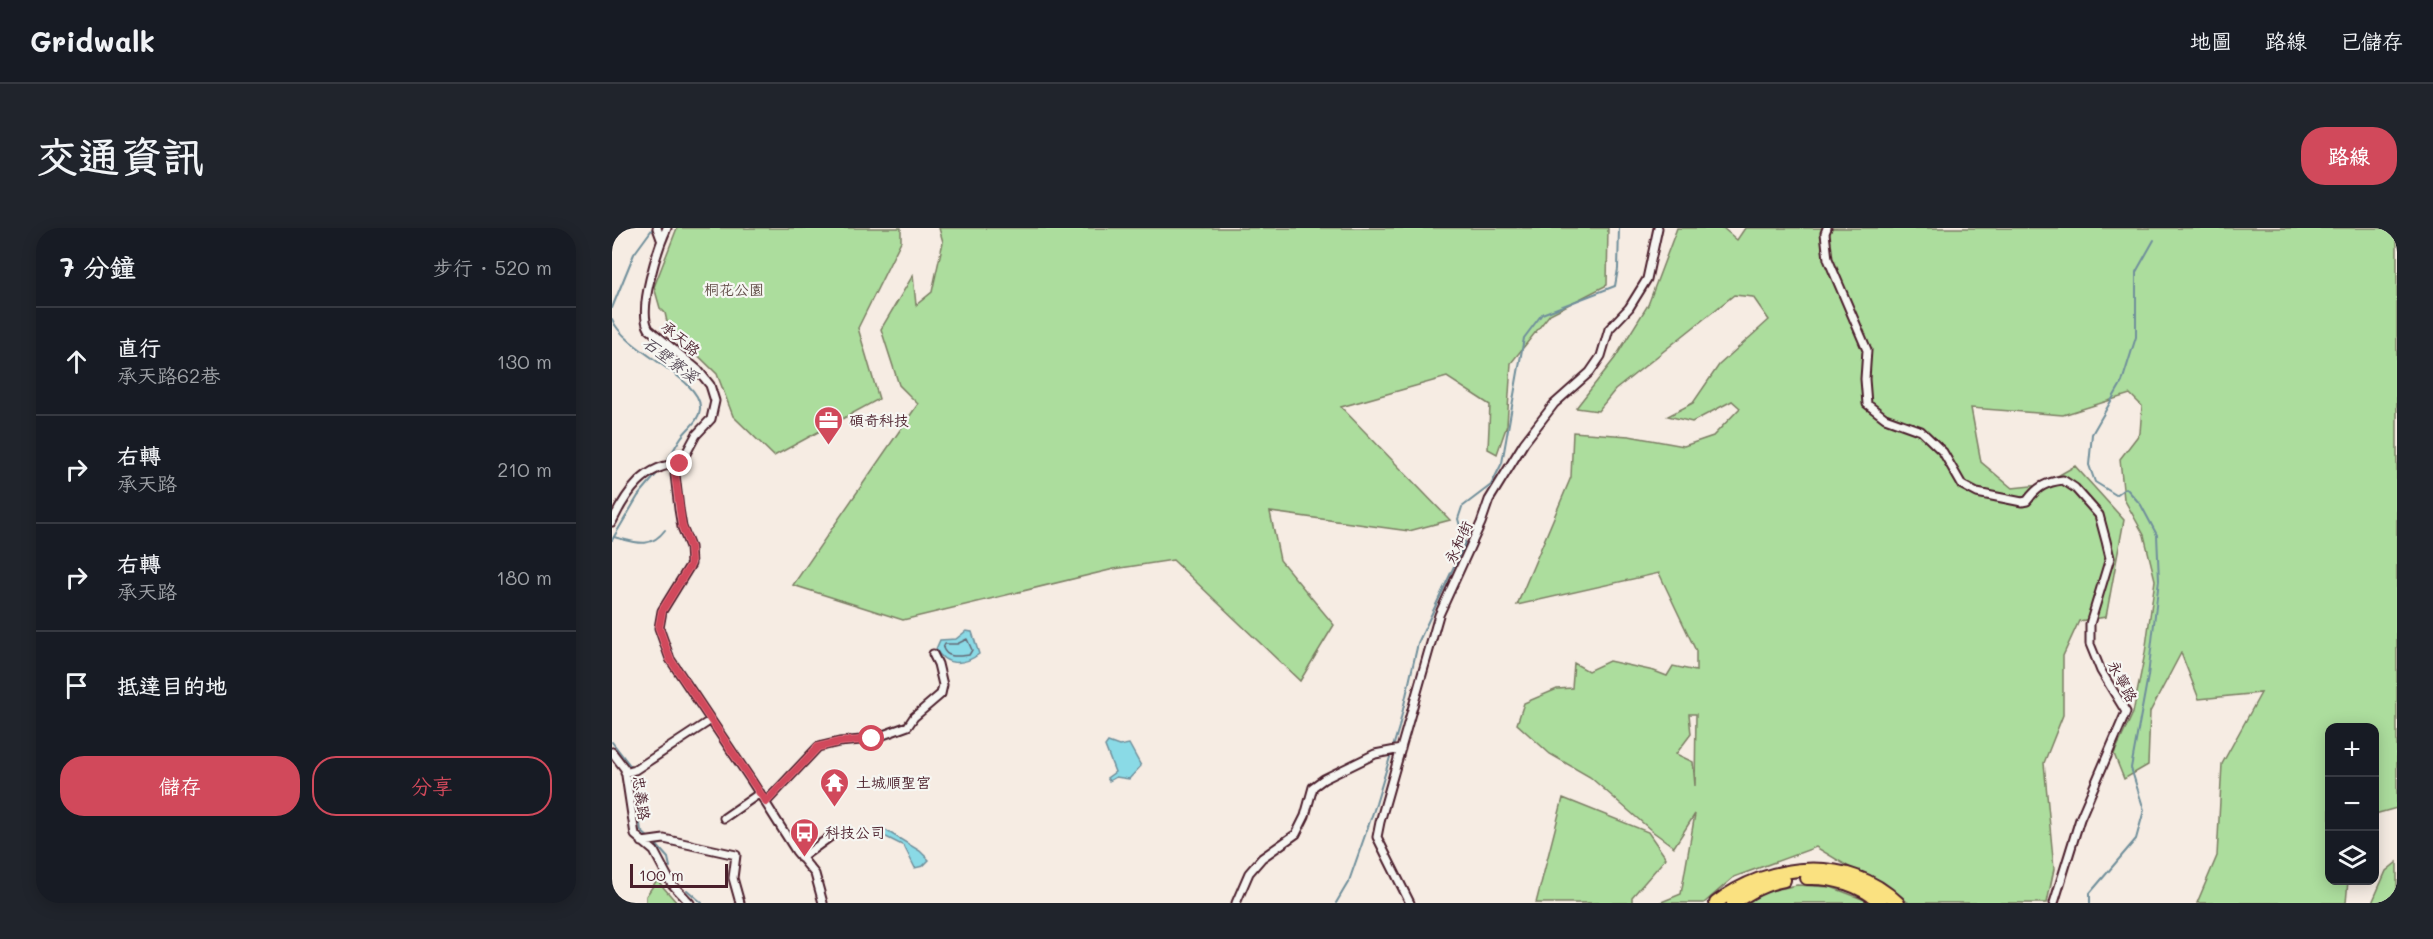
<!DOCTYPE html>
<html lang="zh-TW">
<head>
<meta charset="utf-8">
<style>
  :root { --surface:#171b24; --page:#20242c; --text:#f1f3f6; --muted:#9ea1a6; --line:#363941; --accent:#d1495b }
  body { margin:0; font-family:Mali,"LXGW WenKai TC",sans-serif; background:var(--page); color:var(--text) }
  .controls { position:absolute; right:18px; bottom:18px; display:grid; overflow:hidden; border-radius:12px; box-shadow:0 3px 15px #0003 }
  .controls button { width:54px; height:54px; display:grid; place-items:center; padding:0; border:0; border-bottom:2px solid var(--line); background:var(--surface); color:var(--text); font:30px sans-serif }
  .scale { position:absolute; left:18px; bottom:15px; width:98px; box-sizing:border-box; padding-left:6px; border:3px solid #4a1f2b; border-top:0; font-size:16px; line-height:21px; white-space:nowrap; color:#4a1f2b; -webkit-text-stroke:4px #f6f6f2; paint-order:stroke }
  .stop { position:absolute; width:18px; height:18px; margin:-14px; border:4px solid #d1495b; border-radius:50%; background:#fff }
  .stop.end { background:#d1495b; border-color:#fff; box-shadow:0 2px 6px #0008 }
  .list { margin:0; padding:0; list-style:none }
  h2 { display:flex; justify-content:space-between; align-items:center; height:78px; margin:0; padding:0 24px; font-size:26px }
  h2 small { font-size:20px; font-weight:400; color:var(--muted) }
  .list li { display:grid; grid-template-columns:39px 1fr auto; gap:18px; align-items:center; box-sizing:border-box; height:108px; padding:0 24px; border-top:2px solid var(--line) }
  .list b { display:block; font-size:22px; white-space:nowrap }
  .list p { margin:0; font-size:20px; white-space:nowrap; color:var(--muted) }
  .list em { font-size:20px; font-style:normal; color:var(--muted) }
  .actions { display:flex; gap:12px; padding:18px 24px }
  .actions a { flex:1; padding:14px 0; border:2px solid var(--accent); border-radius:24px; text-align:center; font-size:21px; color:var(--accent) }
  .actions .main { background:var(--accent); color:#fff }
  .icon { flex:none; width:33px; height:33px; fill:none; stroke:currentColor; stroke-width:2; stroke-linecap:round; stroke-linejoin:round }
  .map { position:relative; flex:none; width:1785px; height:675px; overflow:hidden; border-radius:24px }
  header { display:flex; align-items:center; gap:36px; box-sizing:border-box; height:84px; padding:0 30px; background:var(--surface); border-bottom:2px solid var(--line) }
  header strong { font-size:28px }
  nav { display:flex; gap:33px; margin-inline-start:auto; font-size:21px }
  .intro { display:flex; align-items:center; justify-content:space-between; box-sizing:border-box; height:144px; padding:0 36px }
  h1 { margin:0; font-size:42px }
  .button { padding:15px 27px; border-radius:24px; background:var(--accent); color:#fff; font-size:21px; font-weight:700 }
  main { display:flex; gap:36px; padding:0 36px }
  aside { flex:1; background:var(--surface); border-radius:24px; box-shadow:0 3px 15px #0003 }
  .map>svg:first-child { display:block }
  .green { fill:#acdd9d; stroke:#7b7e64; stroke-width:1.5; fill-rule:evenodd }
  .water { fill:#8adae6; stroke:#708f9b; stroke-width:1.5 }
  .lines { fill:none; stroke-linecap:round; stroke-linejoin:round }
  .shore { stroke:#646a76; stroke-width:1.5 }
  .stream { stroke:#708f9b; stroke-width:2 }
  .minor-casing { stroke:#4a1f2b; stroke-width:11 }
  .motorway-casing { stroke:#4a1f2b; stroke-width:16 }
  .minor { stroke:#f6f6f2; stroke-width:7 }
  .motorway { stroke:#fae180; stroke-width:12 }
  .route { stroke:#d1495b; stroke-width:8 }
  .labels { text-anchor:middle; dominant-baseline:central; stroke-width:4.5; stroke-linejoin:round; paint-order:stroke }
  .park-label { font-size:15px; fill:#624e48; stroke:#f6f6f2 }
  .street-label { font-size:15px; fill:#4a1f2b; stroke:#f6f6f2 }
  .poi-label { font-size:15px; fill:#4a1f2b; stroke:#f6f6f2; text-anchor:start }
  .water-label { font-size:16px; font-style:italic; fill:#5a4e5a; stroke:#f6f6f2 }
</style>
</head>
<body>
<header>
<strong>Gridwalk</strong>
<nav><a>地圖</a><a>路線</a><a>已儲存</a></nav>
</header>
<div class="intro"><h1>交通資訊</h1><a class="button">路線</a></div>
<main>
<aside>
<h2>7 分鐘<small>步行 · 520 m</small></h2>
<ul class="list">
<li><svg class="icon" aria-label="ahead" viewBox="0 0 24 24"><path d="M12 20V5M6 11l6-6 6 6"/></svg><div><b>直行</b><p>承天路62巷</p></div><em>130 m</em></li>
<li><svg class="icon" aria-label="right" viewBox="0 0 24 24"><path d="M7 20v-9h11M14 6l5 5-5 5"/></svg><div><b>右轉</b><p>承天路</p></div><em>210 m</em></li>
<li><svg class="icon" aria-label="right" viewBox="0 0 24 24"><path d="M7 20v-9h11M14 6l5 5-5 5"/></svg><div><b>右轉</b><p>承天路</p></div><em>180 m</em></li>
<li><svg class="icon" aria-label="arrive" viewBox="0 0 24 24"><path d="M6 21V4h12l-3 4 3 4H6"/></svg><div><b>抵達目的地</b></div></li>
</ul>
<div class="actions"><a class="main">儲存</a><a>分享</a></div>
</aside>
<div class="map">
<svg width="1785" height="675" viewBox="0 0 1785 675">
  <rect width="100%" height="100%" fill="#f6ece3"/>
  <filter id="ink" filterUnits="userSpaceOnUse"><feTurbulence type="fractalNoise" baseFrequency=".0167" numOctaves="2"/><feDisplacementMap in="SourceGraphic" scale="12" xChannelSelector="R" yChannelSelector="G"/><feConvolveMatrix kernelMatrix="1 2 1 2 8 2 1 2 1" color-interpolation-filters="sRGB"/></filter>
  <g filter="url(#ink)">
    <!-- green -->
    <path class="green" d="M65,0H289V13L246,100L267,171L162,228L121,188L105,146L56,98L53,85L48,80L42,59Z
      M327,0H996L995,57L938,86L899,135L895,197L885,226L876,221L878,177L835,149L729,179L838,292L797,303L658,284L668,332L722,397L688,453L561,332L502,341L291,392L181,357L306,176L287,157L269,101L301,47L304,77L320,64L331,14Z
      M1065,0H1111L1125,12L1133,0H1785V580L1763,586L1762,500H1718V652L1736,653L1734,675H1585L1605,628L1610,536L1649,465L1587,471L1569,425L1538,484L1536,537L1512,551L1502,526L1521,485L1533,425L1543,352L1532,307L1512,271L1508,231L1528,205L1530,178L1518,166L1451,187L1359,180L1369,234L1400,260L1430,257L1463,238L1512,292L1494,389L1467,393L1451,428V487L1432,535L1442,641L1435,675H1297L1204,619L1122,649L1092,675H1047L1069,666L1083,586L1062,619L1040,603L978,549L938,526L905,496L912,475L945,461L960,460L962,435L976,443L997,433L1042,443L1055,448L1061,438L1084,443V423L1047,345L905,377L959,249L961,204L1017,208L1072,218L1101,208L1128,180L1120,173L1080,194L1056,188L1081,175L1107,137L1157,92L1141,69L1122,67L1003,162L986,183L964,180L1003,130L1036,77ZM1077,486H1084L1083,558L1081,534L1064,526L1079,506Z
      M951,570L1036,604L1054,630L1020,669V675H924Z
      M1785,634V675H1760L1774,643Z
      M45,652L65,675H34V668Z
      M1185,657L1219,659L1253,672L1256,675H1137L1148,665Z"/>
    <!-- water -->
    <path class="water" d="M354,403L360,404L367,426C353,437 333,439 324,421L328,412L344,411Z
      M496,514L507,518L517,516L529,538L517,551L504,549L497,553L495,550L503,544L493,518Z
      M270,600L308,623L317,632L311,638L303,640L292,618L272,608Z"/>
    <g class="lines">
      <!-- shore -->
      <path class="shore" d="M355,411L360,422L357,427C347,428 335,431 331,420L333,416H345Z"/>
      <!-- stream -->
      <path class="stream" d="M0,80L22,26L41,0
        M0,91C13,124 91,150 88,181C87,194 74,201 68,211C63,219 59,227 54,235
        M2,309C23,314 38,322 53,302
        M0,312L26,268L48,242
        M0,514L20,540
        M21,546L29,603L38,611
        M42,614L56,630L58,639
        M75,662L90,675
        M724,675L737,653L764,576L787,499L806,415L853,315L846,291L850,279L879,257L890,235L912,110L930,86L1003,58L1006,41L1007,0
        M1478,675V665L1524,611L1532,582L1519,540L1536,448L1547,352L1545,307L1529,277L1514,260L1504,267L1483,254L1477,237L1480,206L1510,154L1524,109V44L1542,12"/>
      <defs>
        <path id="minor" d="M45,0L49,11
          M55,0C46,20 25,82 37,101L86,142L98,157L103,173L99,191L84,207L63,246L67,281L70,299L78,319L79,336L50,383L47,400L58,431L139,552L184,623L203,646L211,675
          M1215,0L1213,5L1216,31L1255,122L1253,151L1255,176L1273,190L1309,203L1331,224L1350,257L1365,265L1410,274L1415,273C1425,259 1434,254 1451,252L1463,260L1487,287L1494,313L1498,330L1478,396V416L1489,443L1514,484L1468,591L1442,675
          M0,294C14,265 33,236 68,236
          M0,524L13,541L23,607L42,623L59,655L78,675
          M13,545L23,542L99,492
          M154,574L206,519L227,514L260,511L296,498L302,489L329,466L331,457L326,436L321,426
          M112,590L148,565
          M30,614L52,611L124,627L121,650L128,675
          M189,630L222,606
          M624,675L637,645L650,630L684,606L693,588L701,559L712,551L763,526L789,521
          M798,675L765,609L768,594L827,387L869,295L877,272L912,215L942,176L978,144L989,128L997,101L1017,80L1035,51L1046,0"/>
        <path id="motorway" d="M1195,650C1222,649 1249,657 1269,675
          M1104,675C1156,635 1236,626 1286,675
          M1121,675C1137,665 1153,655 1172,652"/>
      </defs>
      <!-- minor casing -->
      <use href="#minor" class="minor-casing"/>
      <!-- motorway casing -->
      <use href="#motorway" class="motorway-casing"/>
      <!-- minor -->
      <use href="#minor" class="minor"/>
      <!-- motorway -->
      <use href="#motorway" class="motorway"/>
    </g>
  </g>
  <g class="lines" filter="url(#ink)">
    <!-- route -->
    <path class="route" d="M68,236L63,246L64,253L70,298L78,319L79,336L50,383L47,400L58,431L154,574L206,519L227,514L260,511"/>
  </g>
  <!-- icons -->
  <defs>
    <symbol id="office-pin" viewBox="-11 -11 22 30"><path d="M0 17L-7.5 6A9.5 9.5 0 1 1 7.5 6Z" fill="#d1495b" stroke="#f6f6f2"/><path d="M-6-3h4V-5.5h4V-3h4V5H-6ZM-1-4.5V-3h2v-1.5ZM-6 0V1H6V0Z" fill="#fff"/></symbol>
    <symbol id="temple-pin" viewBox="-11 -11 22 30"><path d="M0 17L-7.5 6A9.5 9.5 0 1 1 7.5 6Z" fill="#d1495b" stroke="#f6f6f2"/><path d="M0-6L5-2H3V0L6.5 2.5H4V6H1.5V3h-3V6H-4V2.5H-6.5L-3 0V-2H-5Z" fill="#fff"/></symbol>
    <symbol id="bus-pin" viewBox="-11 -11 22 30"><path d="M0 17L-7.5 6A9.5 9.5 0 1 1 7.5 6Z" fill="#d1495b" stroke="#f6f6f2"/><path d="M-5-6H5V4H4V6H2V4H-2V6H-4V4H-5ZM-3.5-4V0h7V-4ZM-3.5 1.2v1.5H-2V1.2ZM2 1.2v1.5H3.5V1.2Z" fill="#fff"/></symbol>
  </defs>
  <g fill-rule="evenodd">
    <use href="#office-pin" x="200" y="176" width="33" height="45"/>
    <use href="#temple-pin" x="206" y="538" width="33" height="45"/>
    <use href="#bus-pin" x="176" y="588" width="33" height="45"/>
  </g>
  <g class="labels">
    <!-- park labels -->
    <g class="park-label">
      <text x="122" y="61">桐花公園</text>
    </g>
    <!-- street labels -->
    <g class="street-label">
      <text transform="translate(69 110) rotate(40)">承天路</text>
      <text transform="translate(846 314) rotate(-65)">永和街</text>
      <text transform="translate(1511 453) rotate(62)">永寧路</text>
      <text transform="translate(30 570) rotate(82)">忠義路</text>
    </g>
    <!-- poi labels -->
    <g class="poi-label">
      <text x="237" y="192">碩奇科技</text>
      <text x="244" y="554">土城順聖宮</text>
      <text x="213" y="604">科技公司</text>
    </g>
    <!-- water labels -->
    <g class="water-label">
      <text transform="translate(59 131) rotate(37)">石壁寮溪</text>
    </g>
  </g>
</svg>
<div class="controls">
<button>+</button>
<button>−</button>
<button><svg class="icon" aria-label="layers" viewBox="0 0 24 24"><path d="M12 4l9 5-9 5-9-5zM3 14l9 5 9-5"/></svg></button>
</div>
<div class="scale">100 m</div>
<div class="stop" style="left:260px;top:511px"></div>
<div class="stop end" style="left:68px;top:236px"></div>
</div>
</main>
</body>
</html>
